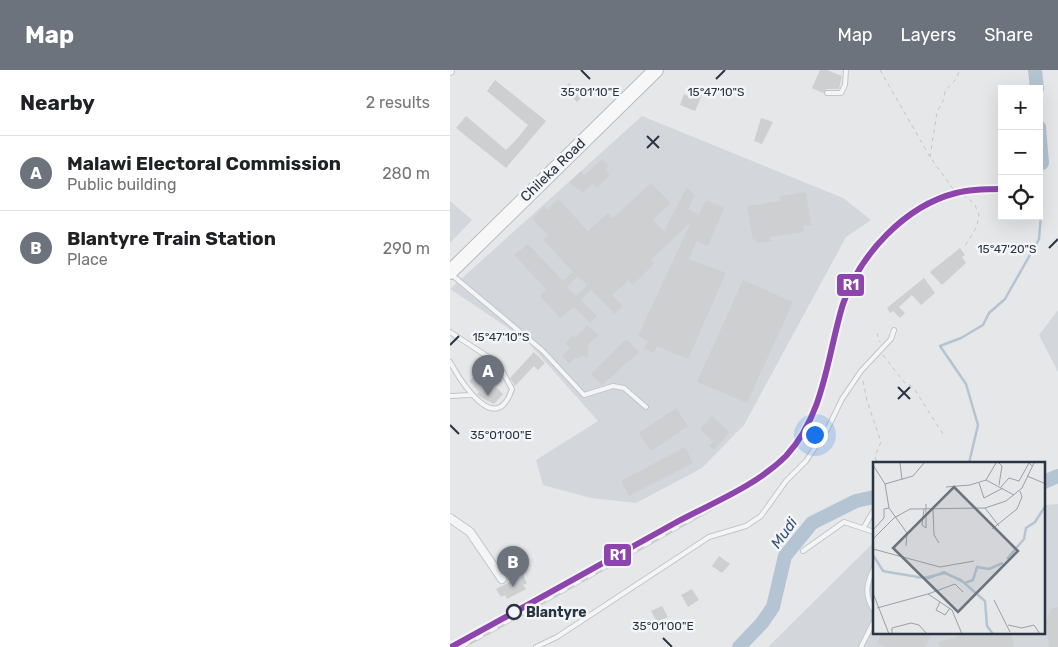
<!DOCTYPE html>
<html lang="en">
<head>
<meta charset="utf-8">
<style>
  :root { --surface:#fff; --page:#f6f6f6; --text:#202124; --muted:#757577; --line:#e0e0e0; --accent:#6c737d }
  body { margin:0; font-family:Rubik,sans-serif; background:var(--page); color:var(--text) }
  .controls { position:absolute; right:15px; top:15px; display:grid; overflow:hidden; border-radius:0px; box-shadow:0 5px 20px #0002 }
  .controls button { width:45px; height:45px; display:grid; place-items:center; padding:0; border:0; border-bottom:1px solid var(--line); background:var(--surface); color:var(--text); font:25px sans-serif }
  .you { position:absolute; left:364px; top:364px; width:18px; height:18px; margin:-12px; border:4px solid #fff; border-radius:50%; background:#1a73e8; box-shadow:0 0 0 8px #1a73e833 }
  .badge { display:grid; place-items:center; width:32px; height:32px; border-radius:50%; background:var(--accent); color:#fff; font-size:16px; font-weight:700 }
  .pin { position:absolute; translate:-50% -41px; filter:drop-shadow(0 1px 2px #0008) }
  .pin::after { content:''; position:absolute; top:26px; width:18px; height:15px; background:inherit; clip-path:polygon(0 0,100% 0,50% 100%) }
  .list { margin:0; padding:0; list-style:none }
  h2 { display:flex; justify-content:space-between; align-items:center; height:65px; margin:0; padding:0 20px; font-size:21px }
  h2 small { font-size:16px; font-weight:400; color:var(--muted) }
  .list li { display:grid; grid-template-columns:32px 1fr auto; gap:15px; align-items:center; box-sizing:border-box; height:75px; padding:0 20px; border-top:1px solid var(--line) }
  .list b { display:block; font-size:19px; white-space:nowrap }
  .list p { margin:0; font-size:16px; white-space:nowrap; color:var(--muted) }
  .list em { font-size:16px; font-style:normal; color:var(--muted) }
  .icon { flex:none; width:28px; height:28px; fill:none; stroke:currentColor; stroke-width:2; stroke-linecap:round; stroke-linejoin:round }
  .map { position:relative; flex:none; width:608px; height:577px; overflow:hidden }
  header { display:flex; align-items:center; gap:30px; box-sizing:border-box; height:70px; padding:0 25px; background:var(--accent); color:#fff }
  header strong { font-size:24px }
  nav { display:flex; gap:28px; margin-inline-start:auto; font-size:18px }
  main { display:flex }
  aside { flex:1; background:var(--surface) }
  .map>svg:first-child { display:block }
  .built { fill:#d3d7dc }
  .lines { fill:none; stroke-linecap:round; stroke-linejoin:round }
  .stream { stroke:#b4c4d3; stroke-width:2.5 }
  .river { stroke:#b4c4d3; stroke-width:14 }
  .building { fill:#cdcfd1; fill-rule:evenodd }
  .lane-casing { stroke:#c3c5c7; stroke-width:6 }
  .street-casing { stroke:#c3c5c7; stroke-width:10 }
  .highway-casing { stroke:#b7babe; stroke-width:16 }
  .path { stroke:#c4c5c9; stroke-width:1; stroke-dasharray:4 4; stroke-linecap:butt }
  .lane { stroke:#f4f5f6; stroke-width:4 }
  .street { stroke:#f4f5f6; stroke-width:8 }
  .highway { stroke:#f7f7f8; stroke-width:14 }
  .rail-casing { stroke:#cecfd1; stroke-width:4.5 }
  .rail { stroke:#f3f5f8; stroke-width:2.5; stroke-dasharray:8; stroke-linecap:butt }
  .rail-1-casing { stroke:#f3f5f8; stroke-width:10 }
  .rail-1 { stroke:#8e44ad; stroke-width:6 }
  .ticks { fill:none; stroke:#2b3443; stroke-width:2 }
  .stop-dot { fill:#f3f5f8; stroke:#2b3443; stroke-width:2.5 }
  .labels { text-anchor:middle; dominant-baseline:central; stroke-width:5; stroke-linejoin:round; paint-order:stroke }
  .street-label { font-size:14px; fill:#2b3443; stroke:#f3f5f8 }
  .stop-label { font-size:14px; font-weight:bold; fill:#2b3443; stroke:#f3f5f8; text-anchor:start }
  .water-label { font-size:15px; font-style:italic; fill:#365476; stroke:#f3f5f8 }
  .inset-river { fill:none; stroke:#b4c4d3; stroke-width:2.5 }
  .inset-road { fill:none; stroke:#9b9fa7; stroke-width:1 }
  .view { fill:#6c737d; fill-opacity:0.15; stroke:#6c737d; stroke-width:2.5 }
  .inset-edge { fill:none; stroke:#2b3443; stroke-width:2.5 }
  .ticks-label { font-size:12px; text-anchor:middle; fill:#2b3443; stroke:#f3f5f8; stroke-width:5; stroke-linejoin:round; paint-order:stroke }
  .line-badge { stroke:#f3f5f8; stroke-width:2 }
  .badge-label { font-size:14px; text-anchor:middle; font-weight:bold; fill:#fff }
</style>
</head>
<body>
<header>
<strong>Map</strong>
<nav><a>Map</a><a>Layers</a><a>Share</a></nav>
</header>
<main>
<aside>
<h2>Nearby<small>2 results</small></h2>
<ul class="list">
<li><span class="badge">A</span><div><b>Malawi Electoral Commission</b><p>Public building</p></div><em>280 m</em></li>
<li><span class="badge">B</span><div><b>Blantyre Train Station</b><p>Place</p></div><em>290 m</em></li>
</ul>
</aside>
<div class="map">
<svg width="608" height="577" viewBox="0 0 608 577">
  <rect width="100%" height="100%" fill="#e5e7e9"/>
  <!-- built -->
  <path class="built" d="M192,46L393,128L421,150L396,167L294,355L252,398L186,433L141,428L93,415L86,390L148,351L76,270L0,219Z
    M0,131L22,150L0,173Z
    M608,240V302L589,265Z
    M608,434V577H318L424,472V563H594V435Z"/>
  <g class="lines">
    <!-- stream -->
    <path class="stream" d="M519,393L528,355L516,314L490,276L511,268L533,255L539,243L555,229L589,169L592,132
      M292,577L314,555L331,525L336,479L355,457L388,437L424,424"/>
    <!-- river -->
    <path class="river" d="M585,0L587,19
      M589,57L592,93
      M594,412L608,406
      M289,577L312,553L323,537L335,486L362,453L406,431L424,427"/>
  </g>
  <!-- building -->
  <path class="building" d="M370,0H377L392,6L389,19H377L373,23L362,18Z
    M45,10L96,51L56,98L6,58L16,46L56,80L66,70L78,55L37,21Z
    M119,13L133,26L127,32L114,19Z
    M243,19L253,23L245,41L230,35L234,24L240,27Z
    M311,48L323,52L312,74L304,71Z
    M152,89L159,96L155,100L160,106L147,118L143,113L133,123L119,113L131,101L135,105Z
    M201,113L221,133L203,150L214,161L237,117L245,125L238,139L249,144L256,130L274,138L258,176L247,171L239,189L276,203L238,289L207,276L204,283L194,279L198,271L188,266L241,152L201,190L204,194L183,215L179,210L162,225L173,236L165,244L141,220L131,230L147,246L140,253L124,237L110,248L90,226L96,219L64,185L78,174L113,211L123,202L93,170L98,165L82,149L94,137L97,140L108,129L138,161L158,143L163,148ZM128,206L137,215L126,226L117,217Z
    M356,122L361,155L353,156L354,162L320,167L321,171L307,173L306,169L303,170L297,136L331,131L330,126Z
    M510,178L515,185L512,187L516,193L492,215L480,202Z
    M474,208L485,223L471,235L462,225L449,237L455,243L450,248L443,241L440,243L437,238Z
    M293,210L343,232L297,333L247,312Z
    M137,255L149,265L138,275V287L131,286L127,289L125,287L119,294L112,286L120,278L115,273L123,265L125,268Z
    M176,269L189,282L152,315L141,304Z
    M84,282L95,293L88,300L84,296L65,316L60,308Z
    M36,295L52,311L46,317L53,324L44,334L32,328L27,324L29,322L19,311Z
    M226,338L238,356L201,381L189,363Z
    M262,346L280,362L264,380L259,376L263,372L250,359Z
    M235,377L243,393L179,426L171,411Z
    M269,486L280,494L272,503L262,496Z
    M73,505L77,513L73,515L76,519L57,529L55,525L51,527L46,519Z
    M242,519L249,530L238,537L231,525Z
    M212,536L218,547L207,552L201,541Z
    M608,537V577H599L596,551L601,539Z
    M432,563H483L475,577H435L427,572Z
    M506,563H561L564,577H490L488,572L507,567Z"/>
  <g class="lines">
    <defs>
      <path id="lane" d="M377,23H391L395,15L396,0
        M2,205L93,281L134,325L163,316L174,318L196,337
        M0,262L43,290L50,297L62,319C46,368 11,312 0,292
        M0,326L21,325
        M414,457L424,440
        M353,481L394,452L424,462
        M424,498C416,514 414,525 424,541
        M86,577L107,567L259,467L296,456L311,446L336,411L356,391L378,358L392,329L411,301L441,269L444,260
        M411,577L424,551"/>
      <path id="street" d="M0,1V0
        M0,448L20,462L52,509"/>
      <path id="highway" d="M0,202L206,0"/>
    </defs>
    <!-- lane casing -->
    <use href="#lane" class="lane-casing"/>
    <!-- street casing -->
    <use href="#street" class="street-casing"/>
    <!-- highway casing -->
    <use href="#highway" class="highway-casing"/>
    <!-- path -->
    <path class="path" d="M430,0L480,87L506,123L517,127L525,135L529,145L527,156L515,176
      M480,87L487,42L494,29L495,21L507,8L509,0
      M427,263L430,272
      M433,285L454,312L463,317L493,364
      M413,311L417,331L431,372L425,386L427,393"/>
    <!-- lane -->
    <use href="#lane" class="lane"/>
    <!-- street -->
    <use href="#street" class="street"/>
    <!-- highway -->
    <use href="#highway" class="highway"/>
    <defs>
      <path id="rail" d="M12,577L257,441L288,420"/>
    </defs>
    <!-- rail casing -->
    <use href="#rail" class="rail-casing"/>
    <!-- rail -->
    <use href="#rail" class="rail"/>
    <defs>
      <path id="rail-1" d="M1,577C76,536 151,494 225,453C262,433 306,416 336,386C375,344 377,286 393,234C410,184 455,136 506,123C521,119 537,119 552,119"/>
    </defs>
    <!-- rail-1 casing -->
    <use href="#rail-1" class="rail-1-casing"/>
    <!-- rail-1 -->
    <use href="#rail-1" class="rail-1"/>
  </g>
  <!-- ticks -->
  <path class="ticks" d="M131,0L140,9M266,9L275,0M197,66L209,78M197,78L209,66M599,178L608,169M0,275L9,266M448,317L460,329M448,329L460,317M0,355L9,364M213,568L222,577"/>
  <!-- markers -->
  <circle class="stop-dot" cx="64" cy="542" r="7"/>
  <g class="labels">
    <!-- street labels -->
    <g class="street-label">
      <text transform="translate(103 100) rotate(-44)">Chileka Road</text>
    </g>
    <!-- stop labels -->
    <g class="stop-label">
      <text x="76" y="542">Blantyre</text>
    </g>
    <!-- water labels -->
    <g class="water-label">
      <text transform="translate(334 463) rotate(-54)">Mudi</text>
    </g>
  </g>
  <!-- overview -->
  <g transform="translate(423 392)">
    <rect width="172" height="172" fill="#e5e7e9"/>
    <path class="inset-river" d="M0,93L10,109L15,110L51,116L72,111L88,118L112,139L114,164L120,172M134,97L151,77L153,66L162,60L173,43M42,115L56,116L71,110L92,121L100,118L104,105L116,107L130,101"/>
    <path class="inset-road" d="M27,1L29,18M0,3L12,22L16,46L34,71L33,84M154,14L173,22M113,18L141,33M106,21L111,36L130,26M12,22L40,14L51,1M126,23L129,4L126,1M73,25L97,23L113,18L123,1M128,25L136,16L146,19L156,1L159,4M112,46L126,64M51,47L49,63L53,66V42M60,47L61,73L66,81M119,67L144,47L149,35L147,29M0,68L11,56V47L16,46M0,77L21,56L37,47L112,46L133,39L149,26L161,1M0,87L67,105L101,99M0,131L16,172M55,132L82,122L90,130M121,138L137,170M67,140L63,148L72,153L77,146M4,146L55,132L79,148L89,172M135,163L149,166L161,163L167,172M19,172V166L38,161L46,163L54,172"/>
    <path class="view" d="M81,25L145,89L85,150L20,86Z"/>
    <rect width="172" height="172" class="inset-edge"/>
  </g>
  <g class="ticks-label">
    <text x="140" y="26">35°01'10"E</text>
    <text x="266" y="26">15°47'10"S</text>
    <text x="557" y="183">15°47'20"S</text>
    <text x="51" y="271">15°47'10"S</text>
    <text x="51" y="369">35°01'00"E</text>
    <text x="213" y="560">35°01'00"E</text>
  </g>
  <g class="line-badge">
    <rect x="386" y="203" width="29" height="24" rx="5" fill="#8e44ad"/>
    <rect x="153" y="473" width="29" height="24" rx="5" fill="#8e44ad"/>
  </g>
  <g class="badge-label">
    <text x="401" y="220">R1</text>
    <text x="168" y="490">R1</text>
  </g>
</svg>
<div class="controls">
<button>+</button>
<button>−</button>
<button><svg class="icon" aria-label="locate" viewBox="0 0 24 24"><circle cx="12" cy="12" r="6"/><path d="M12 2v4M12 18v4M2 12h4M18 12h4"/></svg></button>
</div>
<div class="you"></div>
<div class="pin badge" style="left:38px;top:326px">A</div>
<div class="pin badge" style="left:63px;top:517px">B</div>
</div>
</main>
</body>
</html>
